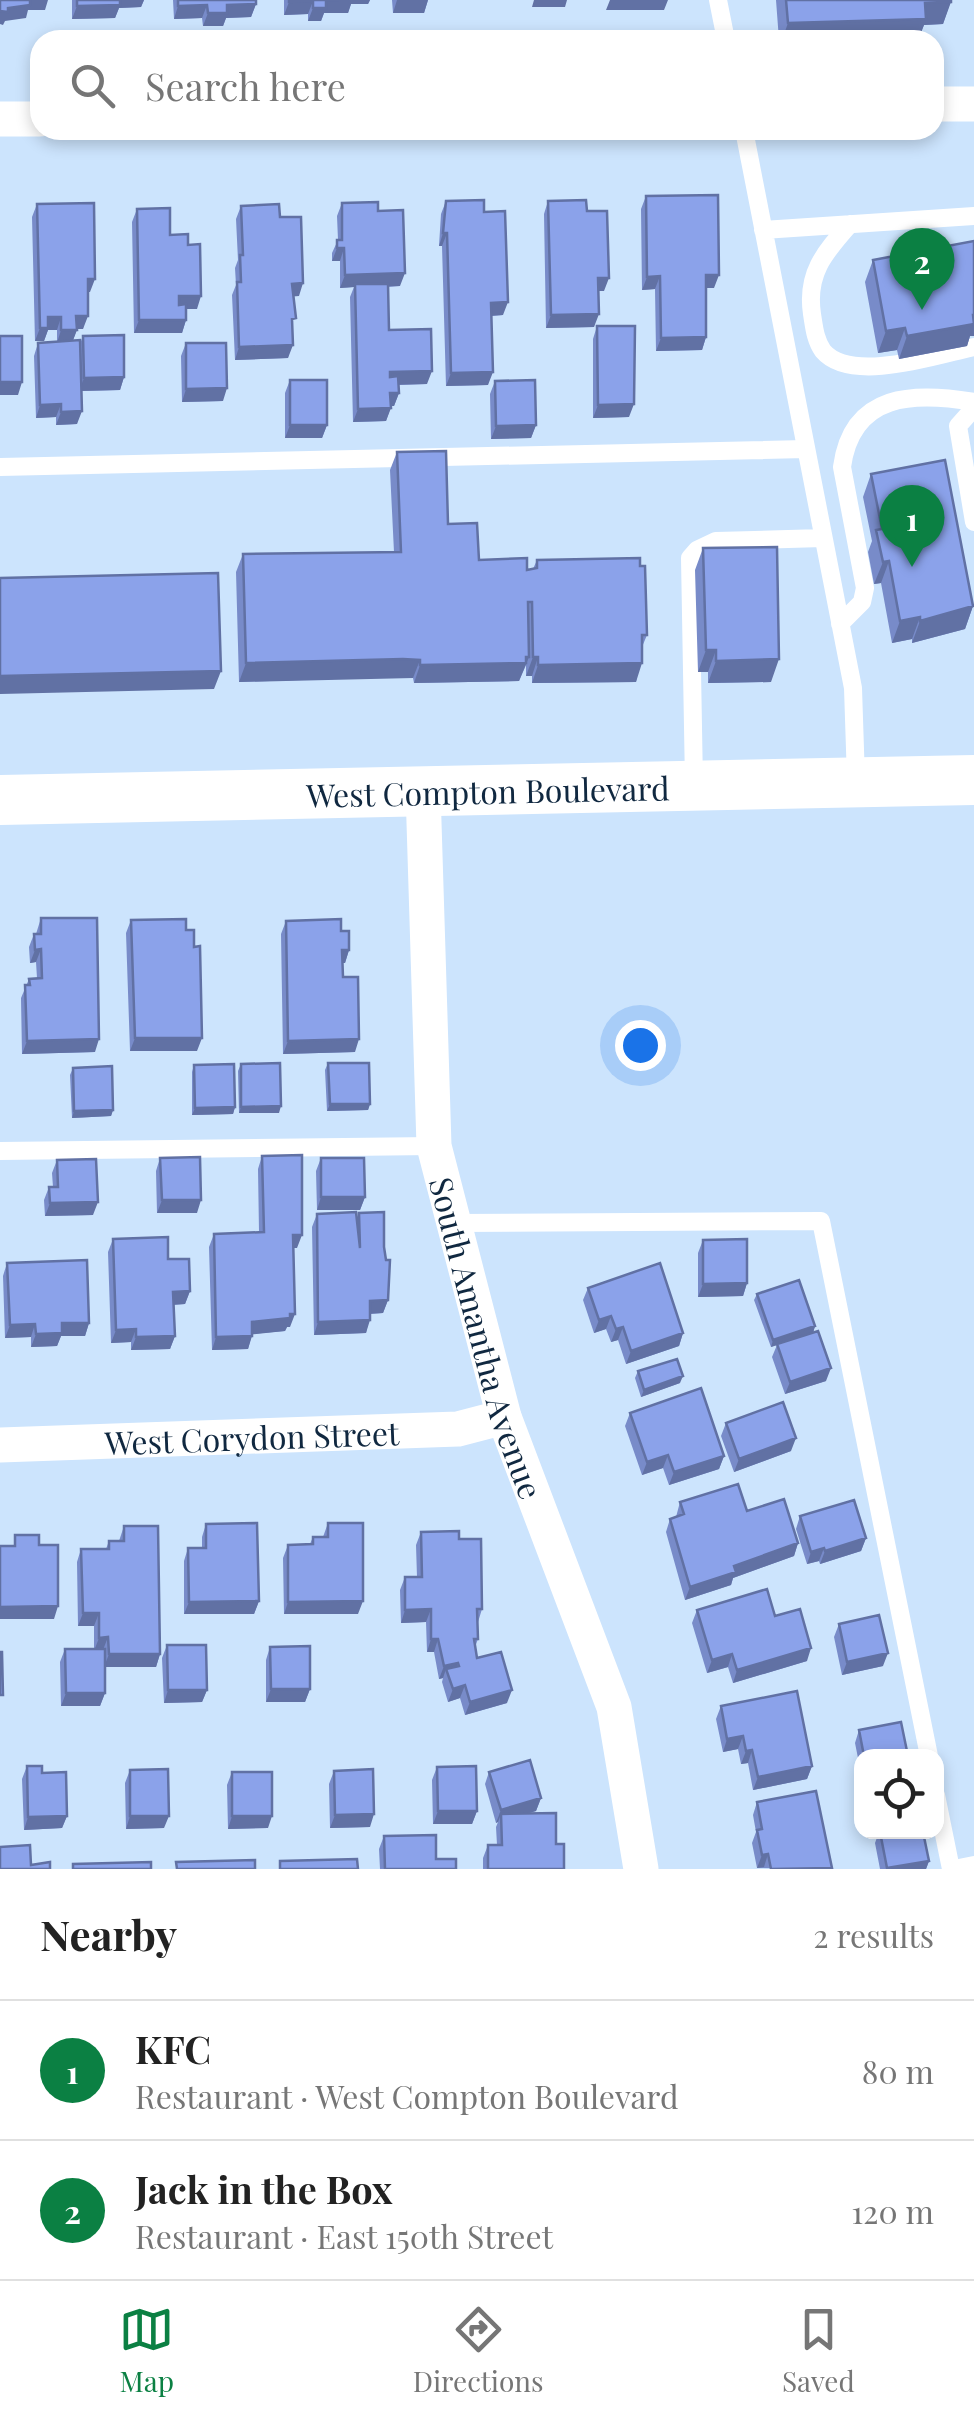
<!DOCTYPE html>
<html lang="en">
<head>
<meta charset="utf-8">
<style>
  :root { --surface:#fff; --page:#f2f2f2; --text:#222; --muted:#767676; --line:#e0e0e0; --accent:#0b8043 }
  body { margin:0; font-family:"Playfair Display",serif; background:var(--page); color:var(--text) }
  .controls { position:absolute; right:30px; bottom:30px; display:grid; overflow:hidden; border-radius:20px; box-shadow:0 5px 15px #0003 }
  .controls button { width:90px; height:90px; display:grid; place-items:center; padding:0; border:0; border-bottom:2px solid var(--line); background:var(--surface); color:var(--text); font:50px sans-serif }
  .you { position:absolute; left:640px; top:1045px; width:35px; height:35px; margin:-25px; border:8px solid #fff; border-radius:50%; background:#1a73e8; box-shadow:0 0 0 15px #1a73e833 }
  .badge { display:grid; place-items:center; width:65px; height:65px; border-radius:50%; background:var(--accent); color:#fff; font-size:32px; font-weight:700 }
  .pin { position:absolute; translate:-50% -82px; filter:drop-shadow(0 2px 5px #0008) }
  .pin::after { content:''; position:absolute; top:52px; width:35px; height:30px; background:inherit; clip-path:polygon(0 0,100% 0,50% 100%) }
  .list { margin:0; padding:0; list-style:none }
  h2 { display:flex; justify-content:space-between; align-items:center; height:130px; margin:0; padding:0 40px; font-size:42px }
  h2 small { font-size:32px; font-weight:400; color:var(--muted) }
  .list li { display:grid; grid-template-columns:65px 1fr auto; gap:30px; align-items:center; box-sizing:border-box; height:140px; padding:0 40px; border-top:2px solid var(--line) }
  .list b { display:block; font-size:38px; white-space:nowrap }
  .list p { margin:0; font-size:32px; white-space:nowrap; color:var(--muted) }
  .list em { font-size:32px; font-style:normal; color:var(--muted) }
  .icon { flex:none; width:55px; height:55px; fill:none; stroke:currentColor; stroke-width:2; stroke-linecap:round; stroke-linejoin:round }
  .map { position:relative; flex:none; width:974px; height:1869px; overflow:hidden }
  .search { position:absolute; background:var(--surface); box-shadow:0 5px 15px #0003; left:30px; right:30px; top:30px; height:110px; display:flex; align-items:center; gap:25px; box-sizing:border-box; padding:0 35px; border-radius:30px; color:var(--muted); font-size:38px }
  .sheet { height:410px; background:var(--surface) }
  nav { display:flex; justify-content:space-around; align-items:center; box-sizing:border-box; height:140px; border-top:2px solid var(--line); background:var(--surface); font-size:28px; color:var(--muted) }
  nav a { display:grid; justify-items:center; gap:5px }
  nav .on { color:var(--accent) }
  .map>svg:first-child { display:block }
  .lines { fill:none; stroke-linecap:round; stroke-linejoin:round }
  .service { stroke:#fff; stroke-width:18 }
  .minor { stroke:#fff; stroke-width:35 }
  .secondary { stroke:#fff; stroke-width:50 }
  .wall { fill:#788bc9 }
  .shaded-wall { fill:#6171a4 }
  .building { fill:#8ba2ea; stroke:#6171a4; stroke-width:2.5 }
  .labels { text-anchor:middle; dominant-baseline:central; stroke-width:8; stroke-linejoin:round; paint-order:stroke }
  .street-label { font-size:32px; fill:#102840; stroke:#fff }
</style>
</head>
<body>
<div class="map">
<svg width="974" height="1869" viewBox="0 0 974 1869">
  <rect width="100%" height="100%" fill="#cce4fd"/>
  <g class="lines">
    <!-- service -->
    <path class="service" d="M718,0L726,40
      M744,130L853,688L856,780
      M850,224C824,253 806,274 812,314C814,326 815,340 823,351C851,384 937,355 974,347
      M763,230L974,216
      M974,408L958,426L974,522
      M0,467L806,449
      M840,624L862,602L865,588L842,467C852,392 915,392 974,402
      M694,783L690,558L697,550L716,541L823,538
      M0,1151L434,1146
      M454,1223L821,1221L929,1756
      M936,1795L951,1869
      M954,1869L974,1865"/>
    <!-- minor -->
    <g class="minor">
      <path d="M934,104H974"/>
      <path d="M0,119H40"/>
      <path id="s1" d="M423,790L434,1146L504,1417L614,1707L641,1869"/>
      <path id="s2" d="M0,1445L458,1429L504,1417"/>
    </g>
    <!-- secondary -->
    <path class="secondary" id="s3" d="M0,800L974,780"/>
  </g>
  <!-- wall -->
  <path class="wall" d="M72,0H144L141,7L119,8L115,18L72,19Z
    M173,0H256V4L251,17L226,18L223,26H203L202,18L174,19Z
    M284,0H370L368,4H351L348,13H324L321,21H308V14L284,15Z
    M392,0H428L424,13H393Z
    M776,0H951L943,24L924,25L918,40H779Z
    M646,196L714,288H706V337L702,350L656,351L655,289L642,290L641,209Z
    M446,201L484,212L503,315L492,316L488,385L446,386L442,246H439L441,214Z
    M548,201L587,211L604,291H598L594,327L546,328L544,214Z
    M342,203L378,211L400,286L388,287L389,330L427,384L399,385V393L394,406H391L386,421L353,422L350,297L354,287L340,288V261H332V253L338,240L337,216Z
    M37,204L90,292H88L83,329H77L73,340L80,344L83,336L124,377L120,390L81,391L77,424L56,425V417L36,418L34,356L38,343L57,341V330H48L44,341H35L32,217Z
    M241,206L280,217L299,296H293L292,330L288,358L235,360L232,295L236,285L235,268L238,260L236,219Z
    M137,209L170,235L188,245L197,309H186V320L182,333H134L132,222Z
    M974,241V336H970L967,346L899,359L897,350L878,353L865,282L873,260Z
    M597,326L629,417L593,418V339Z
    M186,343L223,401L182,402L181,356Z
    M290,380L327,425L322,438H285V393Z
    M495,381L536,425L531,438L491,439L490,394Z
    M397,452L448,524L479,560L527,570L533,569L537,560L647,635L642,647L636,682L532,683V676H526V665L519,681L414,683L413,678L397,677L239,682L236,572L243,554L394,552L390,470Z
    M871,474L973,606L965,629L912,643V639L892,643L881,583L874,584L868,552L872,541L863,497Z
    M703,548L771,682L708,683V672H698L695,570Z
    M41,918L95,1052L22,1054L21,998L29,979L37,978L36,962L30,963L29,947L34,934H36Z
    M131,920L186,930L194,947L197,1051H130L126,933Z
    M286,921L341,931L349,950L345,963H342L343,977L355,1052L283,1054L281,934Z
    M328,1063L370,1104L368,1110L327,1111L325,1070Z
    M241,1064L279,1113H239L238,1071Z
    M194,1065L235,1107L233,1114L192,1115V1072Z
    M73,1068L113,1110L111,1116L72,1118L70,1075Z
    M262,1156L297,1248H293L290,1327H287L285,1331L252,1334L248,1349L212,1350L209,1247L214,1234L259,1232L258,1169Z
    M160,1158L197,1213H157L156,1171Z
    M321,1158L365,1197L360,1210H317L316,1171Z
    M57,1160L93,1215L45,1216L44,1200L49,1187H53L52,1173Z
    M359,1213L384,1247L388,1300L383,1313L370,1314L366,1333L314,1335L312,1227L317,1214L357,1218Z
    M113,1239L168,1259L190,1291L185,1304L173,1305L175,1336L170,1349L131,1350V1342L111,1343L108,1252Z
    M703,1240L747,1283L743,1296L698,1297V1253Z
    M7,1263L89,1323L85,1336H61L57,1346L31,1347V1337L5,1338L3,1276Z
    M588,1288L683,1333L679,1346L626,1364L618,1340L611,1342L606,1329L594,1333L583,1300Z
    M757,1294L815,1326L813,1333L826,1381L785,1394L772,1357L777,1345L771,1347L754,1300Z
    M638,1371L680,1383L641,1397L635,1378Z
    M630,1413L724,1456L719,1469L669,1485L663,1468L642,1475L625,1426Z
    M726,1423L791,1451L734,1472L721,1436Z
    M680,1502L747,1511L798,1543L794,1556L733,1578L731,1585L685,1600L666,1532L670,1519L676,1517Z
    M800,1516L866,1538L861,1551L820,1564L819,1561L807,1564L796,1529Z
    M328,1523L358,1614H284L283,1558L288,1545L310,1544L313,1537H323Z
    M206,1524L259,1601L254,1614H184V1561L188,1548H202V1537Z
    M124,1526L160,1654L156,1667H105V1693L100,1706H61L60,1662L65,1649H94V1626H78L77,1562L81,1549H106L109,1541H119Z
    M421,1532L459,1539L482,1609L478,1622V1639L475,1647L477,1658L507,1703L465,1715L460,1698L448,1702L442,1682L443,1678L439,1679L434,1652H427L426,1622L401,1623L400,1590L405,1577H417L416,1545Z
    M697,1610L775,1616L807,1661L733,1683L728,1667L707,1673L692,1623Z
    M839,1624L883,1666L842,1675L834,1637Z
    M167,1645L207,1690L202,1702L164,1703L162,1658Z
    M270,1647L310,1689L305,1702H266V1660Z
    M721,1706L812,1766L807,1779L753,1790L748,1763L741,1764L738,1749L723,1752L716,1719Z
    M859,1730L908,1756H862V1778L855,1743Z
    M27,1766L42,1773L67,1816L62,1828L24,1830L22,1779Z
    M437,1767L477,1811L472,1824H433L432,1780Z
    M130,1770L164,1828L126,1829L125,1783Z
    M334,1771L370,1827L330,1828L329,1784Z
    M232,1772L268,1828L228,1829L227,1785Z
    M489,1772L541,1798L536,1811L526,1814L556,1844L564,1869H483V1858L488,1845H497L496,1827L498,1822L496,1823L485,1784Z
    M757,1802L832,1869L757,1868L752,1843L756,1832L753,1815Z
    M879,1832H923L929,1861L926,1869H880L875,1843Z
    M384,1836L436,1859L456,1869H380L379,1849Z"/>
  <!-- shaded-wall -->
  <path class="shaded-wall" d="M29,0H48L45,10H28L26,18L5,21L3,25L0,24V11Z
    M118,0H144L141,7L119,8L115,18L72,19L77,6Z
    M326,0H370L368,4H351L348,13H324L321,21H308L313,8Z
    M397,0H428L424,13H393Z
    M534,0H567L565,7H532Z
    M610,0H668L664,10H606Z
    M313,1L308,14L284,15L289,2Z
    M951,2L943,24L924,25L918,40H782L788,23L925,3Z
    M256,4L251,17L226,18L223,26H203L208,13L227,5Z
    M207,5L202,18L174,19L178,6Z
    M443,233H447L442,246H439Z
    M337,248H344L340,261H332Z
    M405,273L400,286L355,287V284L354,287L340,288L345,275Z
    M706,275H719L714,288H701Z
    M660,276L655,289L642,290L647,277Z
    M598,278H609L604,291H593Z
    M88,279H95L90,292H83Z
    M303,283L299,296L287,297L292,284Z
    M179,296H201L197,309H174Z
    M508,302L503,315L486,316L491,303Z
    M599,314L594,327L546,328L551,315Z
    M973,315H974V336H970L967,346L899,359L907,336Z
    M76,316H88L83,329H72Z
    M48,317H61L57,330H48L44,341H35L40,328Z
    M139,320H186L182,333H134Z
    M905,328L897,350L878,353L886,331Z
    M61,330H77L72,343H57Z
    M706,337L702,350L656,351L661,338Z
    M293,345L288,358L235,360L239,347Z
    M432,371L427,384L385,385L390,372Z
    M493,372L488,385L446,386L451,373Z
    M124,377L120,390L79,391L84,378Z
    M0,382H22L18,395H0Z
    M227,388L223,401L182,402L186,389Z
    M390,393H399L394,406H386Z
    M61,404L56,417L36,418L40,405Z
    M634,404L629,417L593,418L598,405Z
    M391,408L386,421L353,422L358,409Z
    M82,411L77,424L56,425L61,412Z
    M290,425H327L322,438H285Z
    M536,425L531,438L491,439L496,426Z
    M889,561L881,583L874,584L883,562Z
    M973,606L965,629L912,643L920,621Z
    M920,617L912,639L892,643L900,621Z
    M706,650H716L708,672H698Z
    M526,657H529L519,681L414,683L420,665Z
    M533,657H538L532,676H526Z
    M403,659L420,660L413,678L239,682L246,663Z
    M779,659L771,682L708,683L716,661Z
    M642,663L636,682L532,683L538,665Z
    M221,671L214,689L0,694V676Z
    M41,949L36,962L30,963L35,950Z
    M342,950H349L345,963H337Z
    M135,1038H202L197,1051H130Z
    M99,1039L95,1052L22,1054L27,1041Z
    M359,1039L355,1052L283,1054L288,1041Z
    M330,1104H370L368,1110L327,1111Z
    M281,1106L279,1113H239L241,1107Z
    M235,1107L233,1114L192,1115L195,1108Z
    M113,1110L111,1116L72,1118L74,1111Z
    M321,1197H365L360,1210H317Z
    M162,1200H201L197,1213H157Z
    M98,1202L93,1215L45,1216L50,1203Z
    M293,1235H302L297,1248H288Z
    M747,1283L743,1296L698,1297L703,1284Z
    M190,1291L185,1304L168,1305L173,1292Z
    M388,1300L383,1313L365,1314L370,1301Z
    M290,1314H295L290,1327H287L285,1331L247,1335L252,1322Z
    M611,1316L606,1329L594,1333L599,1320Z
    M370,1320L366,1333L314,1335L318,1322Z
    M62,1323H89L85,1336H61L57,1346L31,1347L36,1334Z
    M35,1324L31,1337L5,1338L10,1325Z
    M815,1326L813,1333L771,1347L773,1340Z
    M623,1327L618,1340L611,1342L616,1329Z
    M136,1329L131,1342L111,1343L116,1330Z
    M683,1333L679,1346L626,1364L631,1351Z
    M175,1336L170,1349L131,1350L136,1337Z
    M252,1336L248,1349L212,1350L216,1337Z
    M831,1368L826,1381L785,1394L790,1382Z
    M683,1376L680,1383L641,1397L644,1390Z
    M796,1438L791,1451L734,1472L739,1459Z
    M668,1455L663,1468L642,1475L647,1462Z
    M724,1456L719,1469L669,1485L674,1472Z
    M866,1538L861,1551L820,1564L825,1551Z
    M798,1543L794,1556L733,1578L731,1585L685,1600L690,1587L734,1566Z
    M824,1548L819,1561L807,1564L811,1552Z
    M259,1601L254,1614H184L189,1602Z
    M363,1601L358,1614H284L288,1602Z
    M58,1606L54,1619H0V1607Z
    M431,1609L426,1622L401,1623L405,1610Z
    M83,1613H99L94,1626H78Z
    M108,1637L103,1650L94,1651L99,1638Z
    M431,1639H438L434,1652H427Z
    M811,1648L807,1661L733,1683L737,1670Z
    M888,1653L883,1666L842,1675L847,1662Z
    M109,1654H160L156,1667H104Z
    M732,1654L728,1667L707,1673L712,1660Z
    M458,1663L453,1676L446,1669L443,1678L439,1679L444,1666Z
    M465,1685L460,1698L448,1702L453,1689Z
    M271,1689H310L305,1702H266Z
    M168,1690H207L202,1702L164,1703Z
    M512,1690L507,1703L465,1715L470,1702Z
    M66,1693H105L100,1706H61Z
    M743,1736L738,1749L723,1752L727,1739Z
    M752,1750L748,1763L741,1764L746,1751Z
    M812,1766L807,1779L753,1790L758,1777Z
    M541,1798L536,1811L501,1821V1814L498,1822L496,1823L501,1810Z
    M438,1811H477L472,1824H433Z
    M374,1814L370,1827L330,1828L335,1815Z
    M67,1816L62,1828L24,1830L28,1817Z
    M130,1816H169L164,1828L126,1829Z
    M232,1816H272L268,1828L228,1829Z
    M768,1854L764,1867L757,1868L762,1855Z
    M929,1861L926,1869H886Z"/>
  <!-- building -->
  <path class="building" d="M0,0H30V5L8,8V12L0,11Z
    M77,0H120V5L77,6Z
    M178,0H256V4L227,5V13H208L207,5L178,6Z
    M289,0H339H326V8H313V1L289,2Z
    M786,0H951V2L925,3L926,19L788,23Z
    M718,195L719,275H706V337L661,338L660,276L647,277L646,196Z
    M484,200V212L505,211L508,302L491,303L493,372L451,373L447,233H443L446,201Z
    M586,200L587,211H607L609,278H598L599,314L551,315L548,201Z
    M378,202V211L403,210L405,273L345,275L344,248H337V240H342V203Z
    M94,203L95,279H88V316H76L77,330H61V317H48V328H40L37,204Z
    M279,204L280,217H301L303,283L292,284L296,318L292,319L293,345L239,347L237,282H241L240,255H243L241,206Z
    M170,208V235L188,234V245L200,244L201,296H179V305L186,304V320H139L137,209Z
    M974,241V315H973L974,324L907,336L905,328L886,331L873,260Z
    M355,284H388L389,330L431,329L432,371L390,372V377L398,376L399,393H390L391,408L358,409Z
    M597,326H635L634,404L598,405Z
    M124,335V377L84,378L83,336Z
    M0,336H22V382H0Z
    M80,340L82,411L61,412V404L40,405L38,343Z
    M186,343H226L227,388L186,389Z
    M290,380H327V425H290Z
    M535,380L536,425L496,426L495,381Z
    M446,451L448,524L477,523L479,560L527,558V570L537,568V560L640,558V566H645L647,635H642V663L538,665V657H533L532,602H528L529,657H526V663L420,665V660L403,659L246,663L243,554L401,552L397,452Z
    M945,460L973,606L920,621V617L900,621L889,561L883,562L876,530L882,529L871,474Z
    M777,547L779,659L716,661V650H706L703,548Z
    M218,573L221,671L0,676V578Z
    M41,918H97L99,1039L27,1041L25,985H30L29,979L42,978L41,949L35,950L34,934H41Z
    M186,919V930H194V947L200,946L202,1038H135L131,920Z
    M341,919V931H349V950H342L343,977H358L359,1039L288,1041L286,921Z
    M280,1063L281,1106L241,1107V1064Z
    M328,1063H369L370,1104H330Z
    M234,1064L235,1107L195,1108L194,1065Z
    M112,1066L113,1110L74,1111L73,1068Z
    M302,1155V1235H293L295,1314H290V1318L252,1322V1336L216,1337L214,1234L264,1232L262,1156Z
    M200,1157L201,1200H162L160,1158Z
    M321,1158H364L365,1197H321Z
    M96,1159L98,1202L50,1203L49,1187H58L57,1160Z
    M356,1212L360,1248L359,1213L384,1212V1247L386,1260H390L388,1300L370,1301V1320L318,1322L317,1214Z
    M168,1237V1259H189L190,1291L173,1292L175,1336L136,1337V1329L116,1330L113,1239Z
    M747,1239V1283L703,1284V1240Z
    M87,1260L89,1323H62V1333L36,1334L35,1324L10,1325L7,1263Z
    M660,1263L683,1333L631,1351L623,1327L616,1329L611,1316L599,1320L588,1288Z
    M799,1280L815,1326L773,1340L757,1294Z
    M818,1331L831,1368L790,1382L777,1344Z
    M677,1359L683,1376L644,1390L638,1371Z
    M701,1388L724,1456L674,1472L668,1455L647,1462L630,1413Z
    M783,1402L796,1438L739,1459L726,1423Z
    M738,1484L747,1511L784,1499L798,1543L734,1566L736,1572L690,1587L670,1519L684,1514L680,1502Z
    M854,1500L866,1538L825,1551L824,1548L811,1552L800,1516Z
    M257,1523L259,1601L189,1602L188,1548H206V1524Z
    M328,1523H363V1601L288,1602V1545L313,1544V1537H328Z
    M124,1526H158L160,1654H109L108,1637L99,1638V1613H83L81,1549H109V1541H124Z
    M459,1531V1539H481L482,1609H477L478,1639H474L477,1658L501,1652L512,1690L470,1702L465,1685L453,1689L446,1669L459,1666L458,1663L444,1666L438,1639H431V1609L405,1610V1577H422L421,1532Z
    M15,1535H39V1545H58V1606L0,1607V1546H15Z
    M767,1589L775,1616L800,1609L811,1648L737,1670L732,1654L712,1660L697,1610Z
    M879,1615L888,1653L847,1662L839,1624Z
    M167,1645H206L207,1690H168Z
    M310,1646V1689H271L270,1647Z
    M65,1649H105V1693H66Z
    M0,1652H2L3,1695H0Z
    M797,1691L812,1766L758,1777L752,1750L746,1751L743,1736L727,1739L721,1706Z
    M901,1722L908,1756H864L859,1730Z
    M530,1760L541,1798L501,1810L489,1772Z
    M27,1766H42V1773L66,1772L67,1816L28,1817Z
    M476,1766L477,1811H438L437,1767Z
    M168,1769L169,1816H130V1770Z
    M373,1769L374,1814L335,1815L334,1771Z
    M232,1772H272V1816H232Z
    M816,1791L832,1868L771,1869L768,1854L762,1855L757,1830L762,1829L757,1802Z
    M556,1813V1844H564V1869H488V1845H502L501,1814Z
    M880,1832H923L929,1861L887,1868Z
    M436,1835V1859H456V1869H385L384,1836Z
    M30,1845L31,1865L50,1862V1869H0V1847Z
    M357,1859L358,1869H280V1861Z
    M255,1860V1869H177L176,1862Z
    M151,1862V1869H73V1864Z"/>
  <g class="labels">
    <!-- street labels -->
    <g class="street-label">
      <text stroke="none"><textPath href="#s3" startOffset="488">West Compton Boulevard</textPath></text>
      <text stroke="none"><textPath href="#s1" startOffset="555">South Amantha Avenue</textPath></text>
      <text stroke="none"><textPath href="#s2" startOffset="252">West Corydon Street</textPath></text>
    </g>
  </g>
</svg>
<div class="controls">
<button><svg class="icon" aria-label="locate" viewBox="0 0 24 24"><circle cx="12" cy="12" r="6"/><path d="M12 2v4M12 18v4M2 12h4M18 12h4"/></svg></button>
</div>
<div class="you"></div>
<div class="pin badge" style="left:912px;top:567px">1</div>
<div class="pin badge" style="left:922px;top:310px">2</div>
<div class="search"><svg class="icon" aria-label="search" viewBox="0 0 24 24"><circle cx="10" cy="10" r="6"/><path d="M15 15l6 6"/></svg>Search here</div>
</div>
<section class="sheet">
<h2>Nearby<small>2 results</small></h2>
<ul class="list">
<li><span class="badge">1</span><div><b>KFC</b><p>Restaurant · West Compton Boulevard</p></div><em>80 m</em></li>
<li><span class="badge">2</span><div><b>Jack in the Box</b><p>Restaurant · East 150th Street</p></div><em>120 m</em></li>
</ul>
</section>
<nav>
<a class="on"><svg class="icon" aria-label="map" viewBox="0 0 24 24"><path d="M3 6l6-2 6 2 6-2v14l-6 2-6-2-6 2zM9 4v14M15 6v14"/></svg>Map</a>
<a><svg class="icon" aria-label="directions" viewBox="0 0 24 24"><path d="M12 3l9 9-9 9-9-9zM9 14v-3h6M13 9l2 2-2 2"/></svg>Directions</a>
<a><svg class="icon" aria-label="saved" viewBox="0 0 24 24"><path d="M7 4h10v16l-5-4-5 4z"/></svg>Saved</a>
</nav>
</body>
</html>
